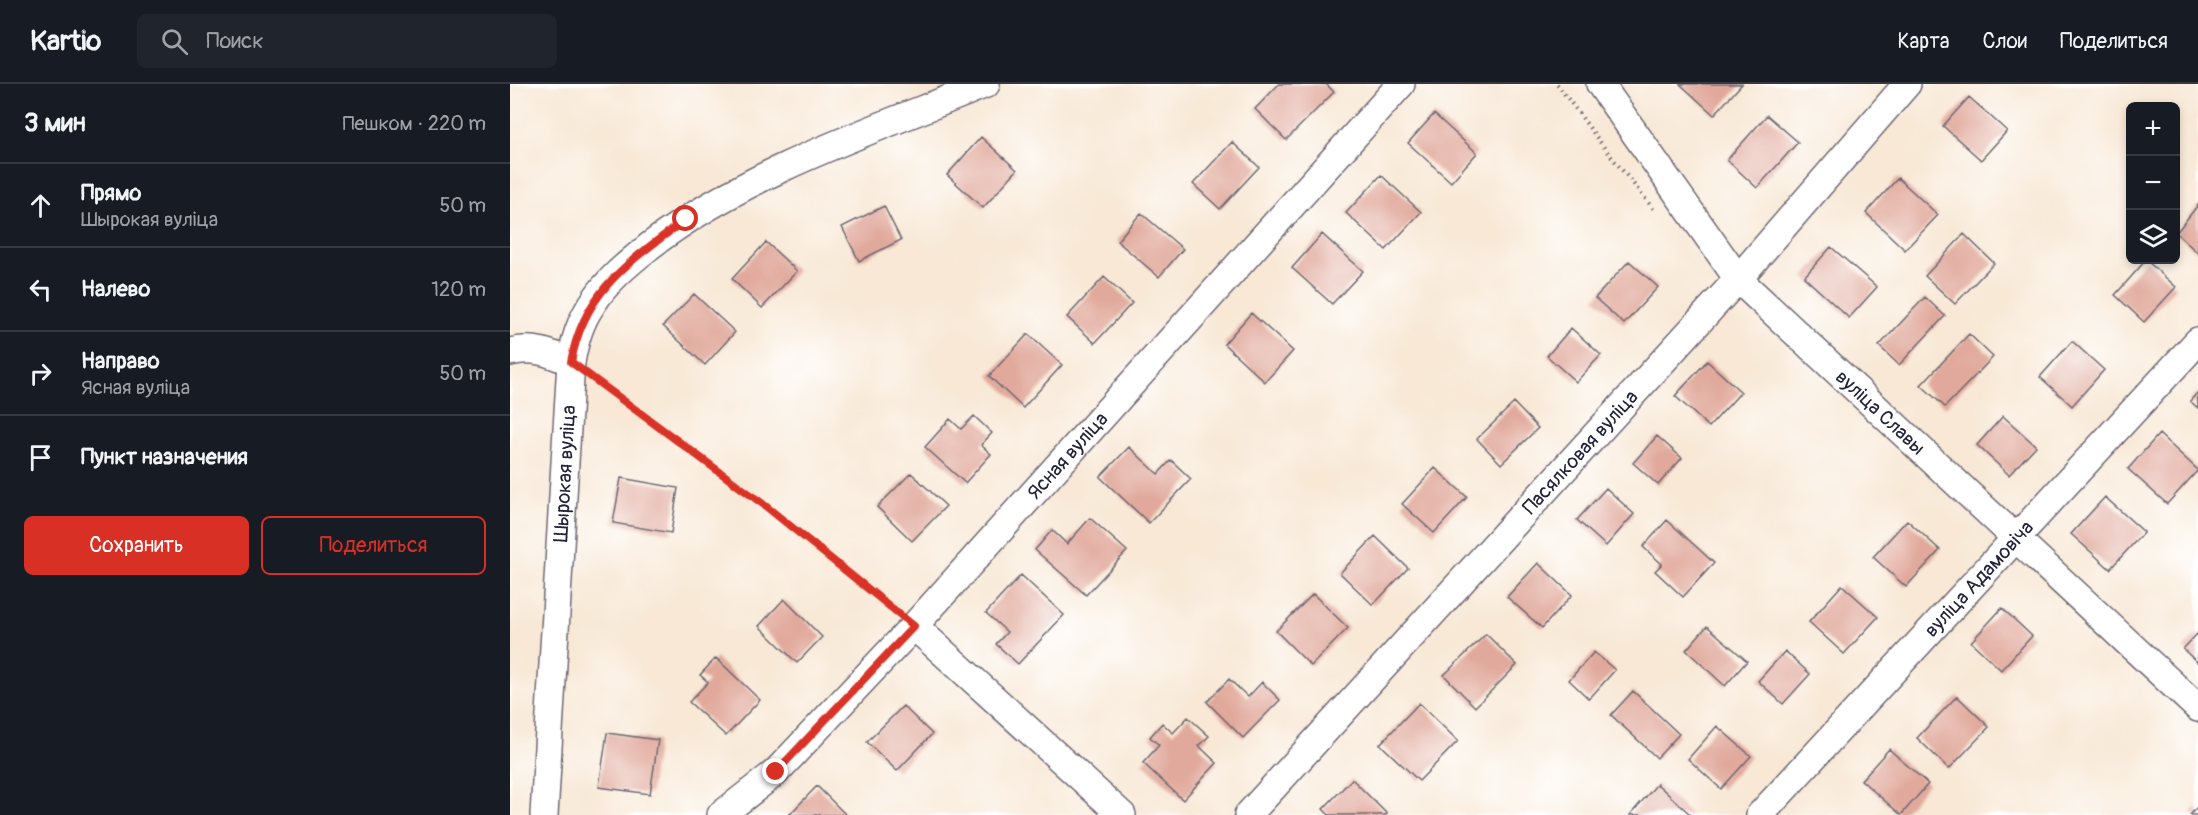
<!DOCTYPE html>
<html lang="ru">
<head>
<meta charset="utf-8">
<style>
  :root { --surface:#171b24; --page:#20242c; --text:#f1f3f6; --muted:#9ea1a6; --line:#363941; --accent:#d93025 }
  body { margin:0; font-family:Pangolin,sans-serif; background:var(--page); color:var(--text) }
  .controls { position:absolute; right:18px; top:18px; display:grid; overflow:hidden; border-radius:9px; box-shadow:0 3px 9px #0003 }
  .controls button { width:54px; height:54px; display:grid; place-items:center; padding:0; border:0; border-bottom:2px solid var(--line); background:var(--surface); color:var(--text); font:30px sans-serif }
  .stop { position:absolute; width:18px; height:18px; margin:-14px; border:4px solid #d93025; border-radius:50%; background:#fff }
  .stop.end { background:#d93025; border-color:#fff; box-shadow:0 2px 6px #0008 }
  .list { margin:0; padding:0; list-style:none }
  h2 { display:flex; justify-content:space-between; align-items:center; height:78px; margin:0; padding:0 24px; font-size:26px }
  h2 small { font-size:20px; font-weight:400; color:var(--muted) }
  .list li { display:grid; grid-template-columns:39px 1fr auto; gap:18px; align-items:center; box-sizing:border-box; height:84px; padding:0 24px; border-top:2px solid var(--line) }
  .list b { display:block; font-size:22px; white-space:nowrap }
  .list p { margin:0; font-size:20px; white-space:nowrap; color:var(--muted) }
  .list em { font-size:20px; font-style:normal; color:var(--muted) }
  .actions { display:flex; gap:12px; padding:18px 24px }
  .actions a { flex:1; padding:14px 0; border:2px solid var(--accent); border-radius:9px; text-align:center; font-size:21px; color:var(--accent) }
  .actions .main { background:var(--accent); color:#fff }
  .icon { flex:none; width:33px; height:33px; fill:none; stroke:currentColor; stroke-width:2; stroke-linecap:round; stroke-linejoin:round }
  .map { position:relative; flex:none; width:1688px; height:731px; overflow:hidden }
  header { display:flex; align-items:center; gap:36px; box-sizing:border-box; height:84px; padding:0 30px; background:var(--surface); border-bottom:2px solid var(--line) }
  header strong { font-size:28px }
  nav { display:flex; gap:33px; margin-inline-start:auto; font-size:21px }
  .search { width:420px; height:54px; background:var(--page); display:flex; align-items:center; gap:15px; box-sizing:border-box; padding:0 21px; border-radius:9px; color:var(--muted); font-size:22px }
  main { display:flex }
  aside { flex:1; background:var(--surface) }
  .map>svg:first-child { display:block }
  .building { fill:#e1a99b }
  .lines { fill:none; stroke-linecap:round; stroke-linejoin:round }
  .minor-casing { stroke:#6d6771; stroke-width:30 }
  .path { stroke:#6d6771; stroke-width:4; stroke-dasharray:1.5 4.5; stroke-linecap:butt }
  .minor { stroke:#fff; stroke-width:27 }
  .route { stroke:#d93025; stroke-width:8 }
  .labels { text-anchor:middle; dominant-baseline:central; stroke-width:6; stroke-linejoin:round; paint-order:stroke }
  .street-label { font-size:20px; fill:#22223b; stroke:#fff }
</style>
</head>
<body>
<header>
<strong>Kartio</strong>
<div class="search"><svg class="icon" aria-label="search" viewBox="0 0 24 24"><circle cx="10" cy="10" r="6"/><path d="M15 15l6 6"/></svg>Поиск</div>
<nav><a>Карта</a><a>Слои</a><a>Поделиться</a></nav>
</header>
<main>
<aside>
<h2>3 мин<small>Пешком · 220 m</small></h2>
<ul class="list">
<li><svg class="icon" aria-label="ahead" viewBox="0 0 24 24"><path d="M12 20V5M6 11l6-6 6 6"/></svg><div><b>Прямо</b><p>Шырокая вуліца</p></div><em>50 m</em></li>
<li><svg class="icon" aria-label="left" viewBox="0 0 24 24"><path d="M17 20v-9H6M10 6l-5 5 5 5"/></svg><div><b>Налево</b></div><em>120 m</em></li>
<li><svg class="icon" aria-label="right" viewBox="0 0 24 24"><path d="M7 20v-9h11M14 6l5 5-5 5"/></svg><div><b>Направо</b><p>Ясная вуліца</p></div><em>50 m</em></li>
<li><svg class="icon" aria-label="arrive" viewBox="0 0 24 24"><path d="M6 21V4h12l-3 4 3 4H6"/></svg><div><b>Пункт назначения</b></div></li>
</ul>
<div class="actions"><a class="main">Сохранить</a><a>Поделиться</a></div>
</aside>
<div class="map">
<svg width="1688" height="731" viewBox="0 0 1688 731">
  <rect width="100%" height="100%" fill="#fff"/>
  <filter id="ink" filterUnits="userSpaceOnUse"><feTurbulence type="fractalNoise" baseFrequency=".0167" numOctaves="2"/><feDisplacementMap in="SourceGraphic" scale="12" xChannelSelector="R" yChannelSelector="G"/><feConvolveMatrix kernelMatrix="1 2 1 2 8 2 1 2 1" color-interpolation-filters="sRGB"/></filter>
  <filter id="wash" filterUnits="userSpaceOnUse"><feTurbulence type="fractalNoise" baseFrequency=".008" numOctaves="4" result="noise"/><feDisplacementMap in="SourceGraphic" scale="24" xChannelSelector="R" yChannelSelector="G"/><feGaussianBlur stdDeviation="1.35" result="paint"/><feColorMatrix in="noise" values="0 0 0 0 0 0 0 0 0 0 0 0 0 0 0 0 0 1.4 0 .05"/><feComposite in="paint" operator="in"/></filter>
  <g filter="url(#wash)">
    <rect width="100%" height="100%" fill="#f8e8d5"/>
    <g id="blocks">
      <!-- building -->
      <path class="building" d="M769,0H816L824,8L776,56L745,25Z
        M1170,0H1232L1204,31Z
        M1459,13L1497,47L1471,76L1433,42Z
        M924,30L967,69L941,98L898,59Z
        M1257,31L1288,58L1247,104L1217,76Z
        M471,53L507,86L473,124L437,91Z
        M722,58L749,83L710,125L683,100Z
        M871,91L911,128L876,166L836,129Z
        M1388,94L1428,131L1395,166L1356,129Z
        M1688,121V169L1666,149Z
        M374,122L391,156L349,177L332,143Z
        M631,129L673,165L649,193L607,157Z
        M812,150L853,187L822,220L782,184Z
        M1454,150L1484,179L1445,220L1415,192Z
        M256,158L287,187L252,224L222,195Z
        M1321,163L1367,203L1339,234L1294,193Z
        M1636,176L1666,203L1634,238L1605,211Z
        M1119,177L1148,203L1114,240L1085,214Z
        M594,193L622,219L585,259L557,233Z
        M184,210L225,248L195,281L153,242Z
        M1415,213L1435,232L1389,281L1369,262Z
        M741,229L783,267L755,298L714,260Z
        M1061,244L1091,271L1066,298L1037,272Z
        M518,250L552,281L513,324L479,292Z
        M1459,250L1483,273L1435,323L1411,301Z
        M1562,257L1594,286L1562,322L1530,293Z
        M1197,277L1231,308L1199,343L1165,312Z
        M1688,308V324L1680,317Z
        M1004,319L1028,344L991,380L967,355Z
        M464,332L482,349L471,361L481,370L455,399L415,363L440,335L451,345Z
        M1493,332L1526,362L1499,391L1467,361Z
        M1649,350L1688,386L1657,420L1618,385Z
        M1147,352L1172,374L1148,401L1123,379Z
        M619,363L648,390L661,376L681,395L639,439L590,393Z
        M925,384L957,413L924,449L892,420Z
        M401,389L436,422L402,457L367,423Z
        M111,394L168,404L161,449L103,439Z
        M1096,404L1124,430L1096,462L1067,436Z
        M1595,413L1634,448L1600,485L1561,450Z
        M580,434L617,467L576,511L525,466L542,446L557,460Z
        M1157,436L1204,479L1173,513L1145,487L1152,480L1133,463Z
        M1397,436L1430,466L1396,503L1363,473Z
        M865,452L898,484L863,521L830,489Z
        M1028,479L1062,511L1032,544L997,513Z
        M511,491L554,531L508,580L486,560L497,548L476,529Z
        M1332,501L1368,533L1334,570L1299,538Z
        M803,510L838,544L801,582L766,547Z
        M274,515L312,553L287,579L249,542Z
        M1492,524L1522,552L1491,586L1461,558Z
        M1197,542L1237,577L1215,602L1176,566Z
        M1688,549V579L1673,565Z
        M976,550L1007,581L965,623L934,591Z
        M1275,567L1300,590L1273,620L1248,597Z
        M1084,568L1105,586L1079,615L1059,596Z
        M206,574L250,616L216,652L179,618L198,598L190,591Z
        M719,595L738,613L752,598L770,616L733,654L697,618Z
        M1123,607L1169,650L1147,674L1101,631Z
        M1447,612L1479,643L1439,685L1407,654Z
        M909,619L948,657L909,697L870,660Z
        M393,622L422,650L387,687L357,658Z
        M678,633L699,652L689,662L707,679L673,716L633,679L649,661L640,653L652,639L663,649Z
        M1207,642L1241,672L1211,705L1178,675Z
        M97,649L148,656L140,710L89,703Z
        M1379,665L1418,700L1391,731L1351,696Z
        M842,695L877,730L876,731H819L813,725Z
        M1147,700L1181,731H1120Z
        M307,702L336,731H279Z
        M1688,722V731H1680Z"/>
    </g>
  </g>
  <g filter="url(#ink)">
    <use href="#blocks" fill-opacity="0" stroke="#6d6771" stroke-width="1.5"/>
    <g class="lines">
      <defs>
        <g id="minor">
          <path id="s1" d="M1090,0L1228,195L1688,624"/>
          <path d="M0,268C23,262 40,269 61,278"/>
          <path d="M404,542L612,731"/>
          <path id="s2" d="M34,731L61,278C65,256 70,237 83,219C97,196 120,178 141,161C240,86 362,47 476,0"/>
          <path id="s3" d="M211,731L266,688L404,542L891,0"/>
          <path id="s4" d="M738,731L1228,195L1397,0"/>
          <path id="s5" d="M1250,731L1688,257"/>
        </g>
      </defs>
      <!-- minor casing -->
      <use href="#minor" class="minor-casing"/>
      <!-- path -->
      <path class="path" d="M1047,0L1096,66L1146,128
        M84,295L253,420L385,526"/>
      <!-- minor -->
      <use href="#minor" class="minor"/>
    </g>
  </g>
  <g class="lines" filter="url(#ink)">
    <!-- route -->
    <path class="route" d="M176,135C121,177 74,205 61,278L253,420L404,542L266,688"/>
  </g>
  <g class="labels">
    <!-- street labels -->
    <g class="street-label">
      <text stroke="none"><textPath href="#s1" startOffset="434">вуліца Славы</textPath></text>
      <text stroke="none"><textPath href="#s4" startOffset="492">Пасялковая вуліца</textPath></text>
      <text stroke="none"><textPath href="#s3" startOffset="500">Ясная вуліца</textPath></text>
      <text stroke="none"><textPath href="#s2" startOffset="342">Шырокая вуліца</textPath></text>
      <text stroke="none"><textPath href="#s5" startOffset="322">вуліца Адамовіча</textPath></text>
    </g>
  </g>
</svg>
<div class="controls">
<button>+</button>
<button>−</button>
<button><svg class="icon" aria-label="layers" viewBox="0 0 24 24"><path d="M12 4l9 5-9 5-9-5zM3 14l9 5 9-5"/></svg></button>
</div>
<div class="stop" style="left:176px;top:135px"></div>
<div class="stop end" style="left:266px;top:688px"></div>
</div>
</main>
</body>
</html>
